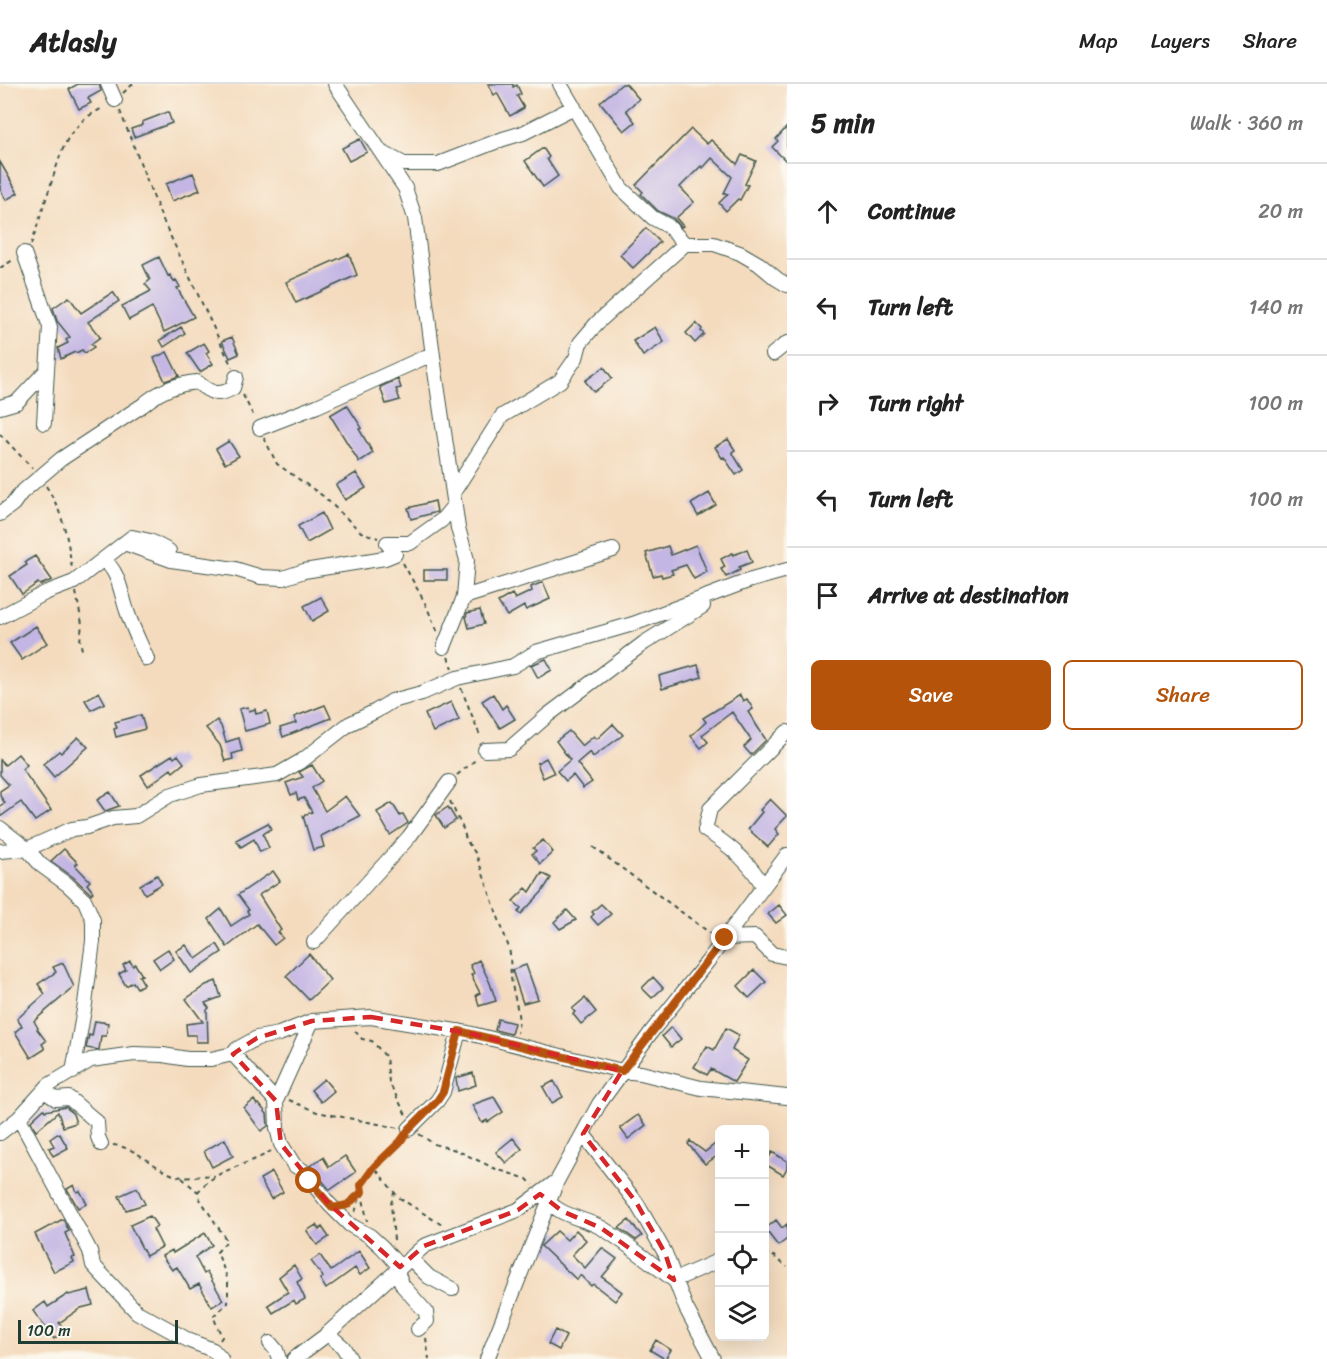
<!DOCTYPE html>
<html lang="en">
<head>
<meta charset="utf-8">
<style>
  :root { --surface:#fff; --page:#f2f2f2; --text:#222; --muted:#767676; --line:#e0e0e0; --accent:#b45309 }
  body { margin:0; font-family:Sriracha,sans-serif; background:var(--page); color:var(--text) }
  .controls { position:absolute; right:18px; bottom:18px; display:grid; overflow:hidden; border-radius:9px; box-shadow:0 6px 24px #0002 }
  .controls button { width:54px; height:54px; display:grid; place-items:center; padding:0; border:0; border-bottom:2px solid var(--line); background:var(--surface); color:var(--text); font:30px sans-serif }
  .scale { position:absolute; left:18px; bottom:15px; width:160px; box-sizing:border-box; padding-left:6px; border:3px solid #1f3d34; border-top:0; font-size:16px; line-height:21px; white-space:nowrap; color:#1f3d34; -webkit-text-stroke:4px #fbf7ec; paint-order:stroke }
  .stop { position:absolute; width:18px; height:18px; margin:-14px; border:4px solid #b45309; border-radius:50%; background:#fff }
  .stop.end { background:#b45309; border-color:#fff; box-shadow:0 2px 6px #0008 }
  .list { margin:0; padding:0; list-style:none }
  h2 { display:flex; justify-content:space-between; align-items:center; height:78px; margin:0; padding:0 24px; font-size:26px }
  h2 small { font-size:20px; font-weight:400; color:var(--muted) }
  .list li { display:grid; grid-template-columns:39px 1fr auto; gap:18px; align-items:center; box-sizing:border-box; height:96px; padding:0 24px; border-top:2px solid var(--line) }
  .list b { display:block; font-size:22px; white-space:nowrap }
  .list em { font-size:20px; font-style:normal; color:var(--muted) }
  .actions { display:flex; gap:12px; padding:18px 24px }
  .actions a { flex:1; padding:14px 0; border:2px solid var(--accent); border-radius:9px; text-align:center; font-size:21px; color:var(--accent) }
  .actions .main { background:var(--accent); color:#fff }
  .icon { flex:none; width:33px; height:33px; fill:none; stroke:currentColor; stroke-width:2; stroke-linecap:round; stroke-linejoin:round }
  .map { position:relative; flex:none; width:787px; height:1275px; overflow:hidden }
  header { display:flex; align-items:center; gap:36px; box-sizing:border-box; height:84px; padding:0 30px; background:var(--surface); border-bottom:2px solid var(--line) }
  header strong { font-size:28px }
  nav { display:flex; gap:33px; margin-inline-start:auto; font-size:21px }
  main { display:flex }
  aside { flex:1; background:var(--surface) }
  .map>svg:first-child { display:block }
  .building { fill:#c3b5e4 }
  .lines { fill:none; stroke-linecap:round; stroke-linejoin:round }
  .minor-casing { stroke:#3f5549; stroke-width:16 }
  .path { stroke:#3f5549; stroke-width:2; stroke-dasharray:4.5 4.5; stroke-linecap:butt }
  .minor { stroke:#fff; stroke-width:14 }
  .route { stroke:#b45309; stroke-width:8 }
  .marked { fill:none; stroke:#d62828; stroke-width:4.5; stroke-dasharray:12 8; stroke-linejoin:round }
</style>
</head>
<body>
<header>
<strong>Atlasly</strong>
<nav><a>Map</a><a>Layers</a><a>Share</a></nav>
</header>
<main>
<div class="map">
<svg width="787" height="1275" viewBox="0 0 787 1275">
  <rect width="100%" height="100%" fill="#fbf7ec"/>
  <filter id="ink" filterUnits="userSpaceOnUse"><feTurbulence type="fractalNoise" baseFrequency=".0167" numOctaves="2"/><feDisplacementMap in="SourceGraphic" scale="12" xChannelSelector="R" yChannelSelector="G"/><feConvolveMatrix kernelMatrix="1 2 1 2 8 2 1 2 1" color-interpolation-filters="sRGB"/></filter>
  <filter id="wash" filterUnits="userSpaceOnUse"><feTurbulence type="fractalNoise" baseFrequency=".008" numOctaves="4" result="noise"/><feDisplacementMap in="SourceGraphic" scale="24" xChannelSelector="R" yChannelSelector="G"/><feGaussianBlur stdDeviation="1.35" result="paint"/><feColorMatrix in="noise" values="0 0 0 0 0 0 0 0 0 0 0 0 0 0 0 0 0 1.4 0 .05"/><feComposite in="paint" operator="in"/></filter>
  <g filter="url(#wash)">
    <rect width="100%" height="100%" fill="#f4dbbe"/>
    <g id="blocks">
      <!-- building -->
      <path class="building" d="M78,0H99L101,7L88,14L91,19L79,25L69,5Z
        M488,0H513V3L517,1L521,10L517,12L524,24L510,32L497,9L494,11Z
        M622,0H626L639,15L626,26L635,38L624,47L600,18Z
        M168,28L172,39L134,53L131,45L143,41L142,38Z
        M787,43V78L772,63L778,57L776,55Z
        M691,45L707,60L711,56L737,80L742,71L756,77L745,100L748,101L740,116L738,115L726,127L719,119L728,110L724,109L732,93L712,74L703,84L701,82L680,103L694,118L676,134L683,142L681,143L673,134L658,127L641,110L643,108L636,101Z
        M360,55L367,68L349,77L342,64Z
        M543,64L549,73L547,75L558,92L543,103L525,77Z
        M0,78L18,109L6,116L0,105Z
        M193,89L200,106L172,117L166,100Z
        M646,144L660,158L633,184L620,171Z
        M349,170L357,191L296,219L286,198Z
        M159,173L168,192L170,191L174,197L176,196L180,203L177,204L194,233L164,248L152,223L129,236L122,222L151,207L145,200L150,196L143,181Z
        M113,208L119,217L88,238L100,253L91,260L94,263L85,269L82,266L76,269L75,268L61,275L58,264L68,259L66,256L70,253L57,237L53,224L69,213L81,229Z
        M696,239L702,245L701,247L704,250L695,259L686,249Z
        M181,243L185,249L164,263L160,256Z
        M655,243L664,258L643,272L633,257Z
        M232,253L239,270L230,274L222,257Z
        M204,259L209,267L206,269L213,280L200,288L187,269Z
        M167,268L179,292L165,297L154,274Z
        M604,283L612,294L594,308L585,297Z
        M398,295L401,304L396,305L400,316L386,320L380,303Z
        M347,321L362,344L359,345L373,369L359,378L330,331Z
        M728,355L735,366L732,368L743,386L736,391L724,373L722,374L715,363Z
        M229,357L239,372L225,380L216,365Z
        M356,389L366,404L345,416L336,401Z
        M709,409L716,421L698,432L691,420Z
        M435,417L437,428L411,435L408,424Z
        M322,429L330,446L307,459L298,442Z
        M696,461L707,488L694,495L686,481L671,486L673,490L662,493L661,490L653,492L646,469L668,462L671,471Z
        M747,466L752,478L739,483L740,486L726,493L721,485L725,483L721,475L732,469L733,471Z
        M35,472L52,496L40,501L38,499L22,510L10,492L27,481L25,478Z
        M424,486H447V496H424Z
        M543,498L550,515L526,526L524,522L507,532L498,518L512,510L515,515L532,507L531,503Z
        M321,513L329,527L312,537L304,522Z
        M480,526L484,540L469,544L466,533L467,529Z
        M36,542L47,559L22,576L10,559Z
        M546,575L552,586L538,594L531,581Z
        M698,581L702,593L662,605L659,592Z
        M99,608L105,619L91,626L85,616Z
        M493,610L502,625L506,621L515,635L500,644L482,617Z
        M740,611L743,617L747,615L753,625L748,628L766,656L751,671L744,663L751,656L732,628L702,651L708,658L701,664L691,652L706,638L703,634Z
        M451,618L459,636L433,648L425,630Z
        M325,621L331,634L283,653L280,644L296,639L294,633Z
        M248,623L249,627L255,625L256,630L267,627L270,640L245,647L239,625Z
        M141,631L145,645L116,653L114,645L117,644L115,638Z
        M217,636L221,642L226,658L239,654L242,667L232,670L233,675L225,677L220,661L206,644Z
        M613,640L623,651L593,673L590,668L577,679L592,698L583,704L573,691L566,697L557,687L570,676L556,657L569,647L582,662L594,652L597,655Z
        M78,653L88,663L54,693L43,680L59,667L61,669Z
        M18,670L27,681L22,685L51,726L35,737L21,718L0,733V722L5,719L0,712V707L9,701L0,691V676L5,681Z
        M172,671L174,674L178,671L184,679L173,688L171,685L148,702L141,691Z
        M546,674L554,689L543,694L537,679Z
        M312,681L322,697L312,704L325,727L345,712L360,732L321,752L324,763L313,766L303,732L312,728L304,714L298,716L296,709L291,711L286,699L303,693L299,688Z
        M110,708L119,722L105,727L97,716Z
        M770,715L787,732L775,745L779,750L768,763L748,745L762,728L760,726Z
        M392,719L400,732L403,730L408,739L390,751L377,728Z
        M448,723L456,736L444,744L436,731Z
        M268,739L271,745L263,750L269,764L260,768L254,755L241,763L236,756Z
        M543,756L553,768L540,780L532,770L536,767L533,764Z
        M64,765L78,779L75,781L90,797L87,800L93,808L91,810L73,793L51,777Z
        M273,787L280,797L259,811L281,846L278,848L283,854L274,861L257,840L227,863L209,835L221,825L231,842L249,830L247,827L249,826L238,811Z
        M542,789L551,794L542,808L521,830L518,828L521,824L513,817L526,804L530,808Z
        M157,791L162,800L145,810L140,801Z
        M601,820L611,830L598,841L591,833L594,830L592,828Z
        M779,821L787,831L776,839L768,830Z
        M567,826L576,836L560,845L554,838Z
        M217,860L222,868L191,889L176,867L186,861L196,875Z
        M168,865L174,875L160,885L153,875Z
        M309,870L330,896L309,916L286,892Z
        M479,876L490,899L496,917L479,922L476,911L480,909L471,891L474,889L470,881Z
        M130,877L133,882L135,880L142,891L139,892L144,900L137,904L133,898L126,902L119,890L126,886L123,881Z
        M63,879L74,903L34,937L38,944L37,945L46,957L42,960L45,965L31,974L15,948L22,942L17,935L45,910L38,900L56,888L53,883Z
        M526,881L538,915L523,919L512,886Z
        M754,886L766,898L749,914L738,902Z
        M653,893L663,904L652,914L642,904Z
        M216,897L221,913L205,919L209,924L207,926L208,958H196V951H187L186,940L203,938L186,915L206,901Z
        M585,914L596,928L581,940L573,930L575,928L572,925Z
        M498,935L514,939L511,950L495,946Z
        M95,937L108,939L106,952H101L99,966L86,964L89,951L92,952Z
        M671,943L681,955L671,963L662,952Z
        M726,944L739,951L732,966L748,976L734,998L711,985L707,991L694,983L707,962L714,966Z
        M473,989L476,1001L458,1007L456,994Z
        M324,995L334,1007L321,1018L311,1006Z
        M554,997L563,1013L552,1019L543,1003Z
        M494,1013L503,1028L488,1038L487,1036L482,1039L472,1021Z
        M254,1016L257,1021L259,1020L267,1030L268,1042L261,1047L244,1024Z
        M66,1023L73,1030L76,1039L63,1043L58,1028L36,1047L31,1037L44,1025L45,1027Z
        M638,1031L646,1041L628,1055L620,1044Z
        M59,1049L68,1064L53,1072L49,1064L54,1062L50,1055Z
        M513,1054L522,1065L506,1079L496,1068Z
        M225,1055L233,1072L212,1083L204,1067Z
        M720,1056V1070L705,1080L688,1060L690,1057L705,1068Z
        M772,1068L787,1077V1084L783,1091L765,1080Z
        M345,1072L356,1088L330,1106L310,1082L323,1073L329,1083Z
        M272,1088L283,1108L271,1115L260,1095Z
        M74,1101L77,1108L80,1107L87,1120L78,1124L67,1105Z
        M137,1104L145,1120L126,1126L119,1112Z
        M150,1132L157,1142L153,1145L162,1163L146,1172L130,1141Z
        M63,1135L69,1147L65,1149L75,1173L72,1174L74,1178L54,1188L35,1150Z
        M629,1136L642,1152L636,1156L619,1144Z
        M776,1136L782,1144L787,1140V1155L778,1162L765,1145Z
        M316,1141L319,1146L322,1143L329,1153L317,1161L307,1147Z
        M576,1146L586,1156L572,1171L585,1184L602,1164L617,1175L602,1193L622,1208L615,1217L593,1200L591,1202L580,1191L577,1196L541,1162L557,1147L567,1156Z
        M205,1149L212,1161L195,1173L204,1190L207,1188L223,1216L212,1223L199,1200L190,1205L177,1183L172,1186L162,1172L172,1166L173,1169Z
        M359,1167L370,1184L360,1191L355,1184L326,1205L320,1195L323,1193L311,1177L320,1171L331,1187Z
        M294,1181L302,1195L297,1198L305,1215L296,1220L294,1216L273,1229L268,1221L288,1208L279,1193Z
        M89,1206L93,1221L81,1224L59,1239L65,1246L54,1255L33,1227L45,1218L48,1223L68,1210L69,1211Z
        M555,1246L566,1252L559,1266L548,1260Z
        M656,1256L671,1266L665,1275L650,1266Z"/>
    </g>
  </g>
  <g filter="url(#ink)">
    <use href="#blocks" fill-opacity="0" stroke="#3f5549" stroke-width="1.5"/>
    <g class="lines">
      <defs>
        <path id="minor" d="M108,0L115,16
          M335,0L405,104L415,134L435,287L453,409
          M560,0L621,104L653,134L668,142L685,160H714L740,169L759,180L777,195L787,201
          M385,70L404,80H438L503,55L523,49L574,23
          M773,270L787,259
          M0,323L17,318L47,286L50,243L24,169
          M44,339L47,286
          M260,344L317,322L432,270
          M0,430L13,420L21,409L61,375L143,321C159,307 176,300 197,298C210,309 218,313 233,304L236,293
          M124,459L171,476L235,485L261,493L283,494L304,487L385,474L395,470L387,459
          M387,459H410L442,436L455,420
          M103,476C119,486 121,510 127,527C132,543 140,559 147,575
          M464,513L613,466
          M0,533L45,509L74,498L132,453L150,457L169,467
          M444,563L464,513L467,476L458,444L453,409L502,332L560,297L576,274L580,259L597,239L685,160
          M485,666L509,665L548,631L644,559L703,522
          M0,744L27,765L72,745L87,743L113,734L136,732L170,711L201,701L277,691L303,676L349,640L376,627L392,617L422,609L457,594L513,582L536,568L633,540L748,497L787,486
          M0,767L27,765L41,781L67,800L85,817L93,836V857L85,920L73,988
          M763,802C750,778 728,760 705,746L710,725L787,648
          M724,854L755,853L772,870L787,873
          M314,858L409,753L449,698
          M312,937L276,1017L277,1044L281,1060L294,1081L302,1086L329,1120L350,1141L370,1152L382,1163L400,1183
          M233,970L276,1017
          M44,1007L56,1015L69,1014L97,1038L98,1053L101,1060
          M19,1034L90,1167L93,1181L137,1228L190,1257L213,1266L221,1275
          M409,1045L437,1017L443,1008L459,947
          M0,1049L19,1034L49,1001L91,976L134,970L163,971L187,975H211L233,970L237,965L257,954L279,950L312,937L371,933L468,949L622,987L641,989L701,1004L787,1013
          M583,1050L636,1118L665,1169L686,1224L713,1275
          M545,1113C557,1132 584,1134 602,1144C627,1159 651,1179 674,1196L720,1176
          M410,1174L429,1193L452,1205
          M396,1186L403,1202L426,1228L427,1237L418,1245
          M327,1249L343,1263L350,1275
          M270,1259L276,1266L279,1275
          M294,1275L325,1252L424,1162L518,1126L557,1097
          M487,1275L557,1097L599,1020L652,947L708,877L787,771"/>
      </defs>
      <!-- minor casing -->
      <use href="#minor" class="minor-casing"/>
      <!-- path -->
      <path class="path" d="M123,9L133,0
        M120,27L161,132L232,283
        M31,161L61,69L69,52L85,34L104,23
        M0,184L13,176
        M243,311L255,335
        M0,350L32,384
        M264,354L277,380L323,412L361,448L378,454
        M46,402C63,428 68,455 72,485
        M403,479L425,519L438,549
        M76,508L82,540L80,557L83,570
        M448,573L453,584
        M461,604L481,654
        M457,691L478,674
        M450,717L464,747L466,756L476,770L509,864C511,874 510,883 511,893C513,913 522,930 517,949
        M593,763L714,852
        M355,947L362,955L372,957L386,973L389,998L406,1031
        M289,1016L317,1028L399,1044
        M419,1050L434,1060L456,1066L496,1085L527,1095L533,1101
        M403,1054L374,1083L398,1113L442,1141
        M113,1061C137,1063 155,1086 177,1092C191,1096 202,1090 215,1092
        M182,1094L198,1108
        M362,1108L367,1137
        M347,1121L362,1108L361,1100L374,1083
        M355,1128L361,1111
        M394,1156L391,1120L394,1109
        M764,1170H771L787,1183
        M426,1254L429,1275
        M220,1256L222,1253L213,1232L228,1219V1196L217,1168L227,1157L200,1115L198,1108C216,1084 248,1082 271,1067"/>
      <!-- minor -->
      <use href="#minor" class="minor"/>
    </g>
  </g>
  <g class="lines" filter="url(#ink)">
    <!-- route -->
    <path class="route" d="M309,1097L333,1124L347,1121L362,1108L361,1101L374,1083L400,1058L409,1045L437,1017L443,1008L459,947L622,987L725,854"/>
  </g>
  <!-- marked area -->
  <path class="marked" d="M371,933L468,949L622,987L583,1050L636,1118L665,1169L674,1196L601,1144L562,1127L540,1110L518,1126L424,1162L400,1183L329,1120L281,1060L276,1017L233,970L257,954L312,937Z"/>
</svg>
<div class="controls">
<button>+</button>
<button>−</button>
<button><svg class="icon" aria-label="locate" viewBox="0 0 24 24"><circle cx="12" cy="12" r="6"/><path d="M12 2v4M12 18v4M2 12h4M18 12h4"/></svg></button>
<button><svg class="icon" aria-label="layers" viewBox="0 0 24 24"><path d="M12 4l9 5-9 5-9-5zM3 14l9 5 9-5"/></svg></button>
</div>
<div class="scale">100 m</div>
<div class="stop" style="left:309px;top:1097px"></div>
<div class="stop end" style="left:725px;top:854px"></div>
</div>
<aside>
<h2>5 min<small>Walk · 360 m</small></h2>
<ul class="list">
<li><svg class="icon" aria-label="ahead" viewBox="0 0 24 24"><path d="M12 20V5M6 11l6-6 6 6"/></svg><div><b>Continue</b></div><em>20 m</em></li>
<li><svg class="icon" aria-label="left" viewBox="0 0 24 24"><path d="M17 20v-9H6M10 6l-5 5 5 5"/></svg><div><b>Turn left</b></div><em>140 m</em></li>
<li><svg class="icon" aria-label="right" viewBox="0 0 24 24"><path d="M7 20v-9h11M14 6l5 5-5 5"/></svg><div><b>Turn right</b></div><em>100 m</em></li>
<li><svg class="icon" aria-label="left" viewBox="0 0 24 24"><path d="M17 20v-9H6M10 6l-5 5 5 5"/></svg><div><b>Turn left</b></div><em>100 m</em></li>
<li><svg class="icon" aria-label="arrive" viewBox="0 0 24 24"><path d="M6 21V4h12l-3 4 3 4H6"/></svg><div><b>Arrive at destination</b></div></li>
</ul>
<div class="actions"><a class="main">Save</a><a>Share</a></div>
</aside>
</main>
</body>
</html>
